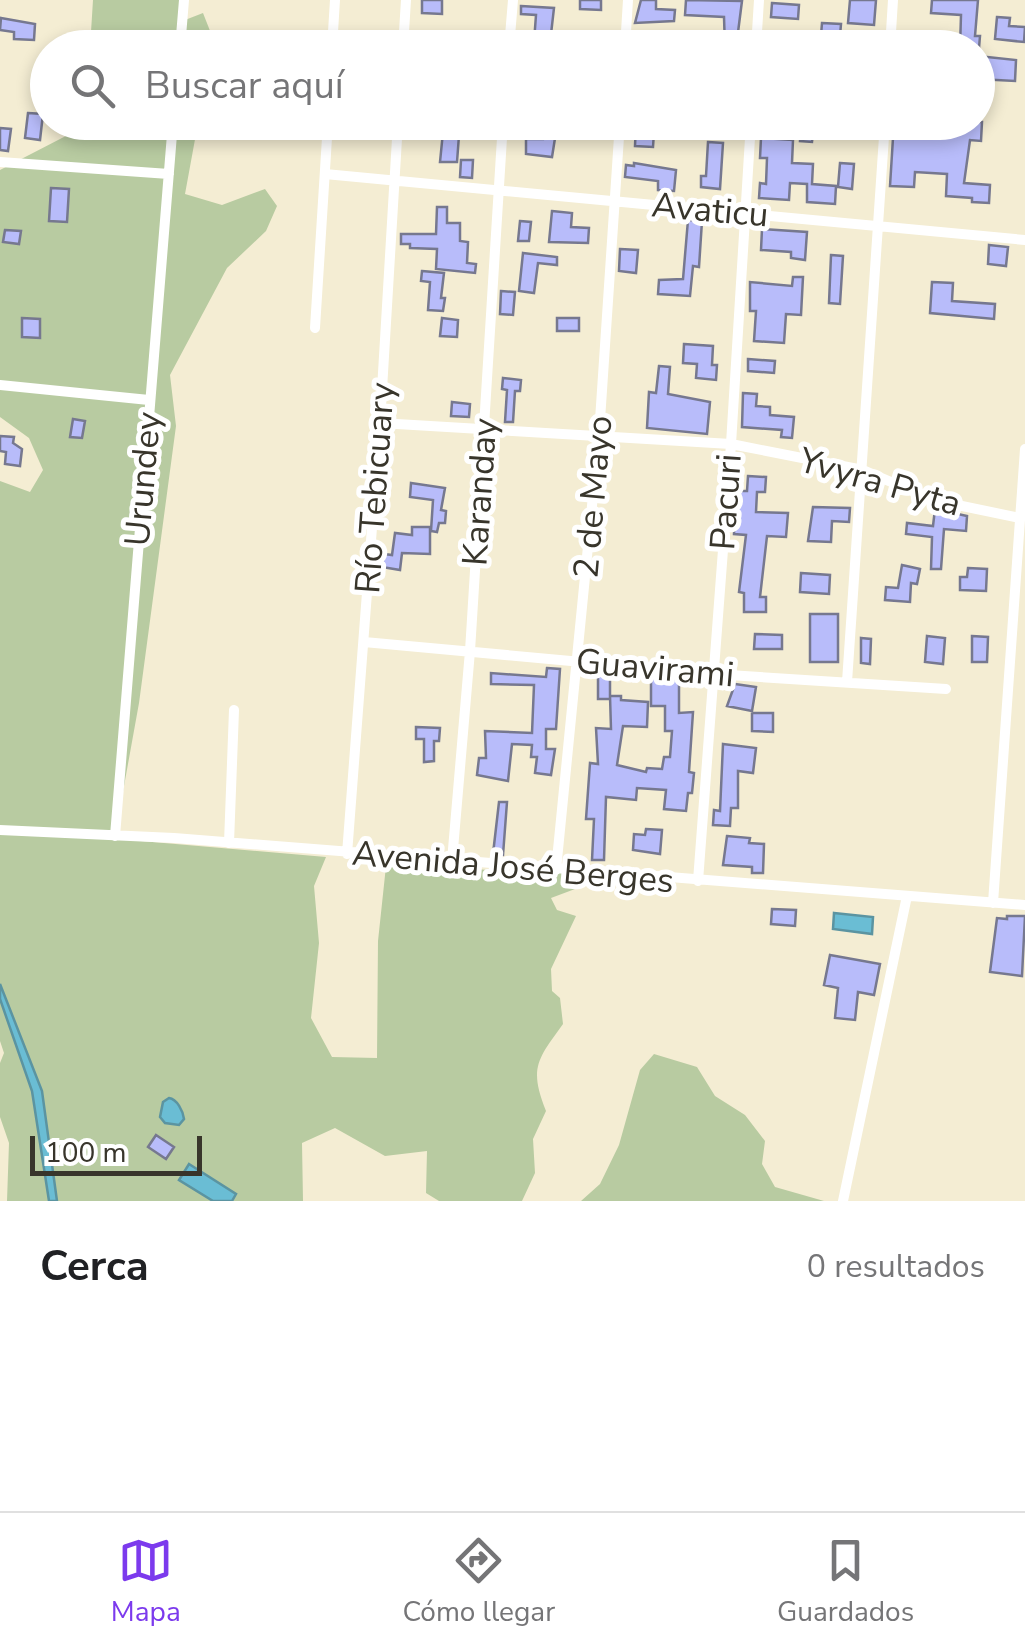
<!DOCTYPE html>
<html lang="es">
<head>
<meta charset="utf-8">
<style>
  :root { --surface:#fff; --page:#f6f6f6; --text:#202124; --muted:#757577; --line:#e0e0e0; --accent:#7c3aed }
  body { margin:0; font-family:"Nunito Sans",sans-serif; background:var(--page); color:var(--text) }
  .scale { position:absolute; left:30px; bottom:25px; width:172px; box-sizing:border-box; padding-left:10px; border:5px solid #38352b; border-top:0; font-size:28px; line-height:35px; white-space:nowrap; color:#38352b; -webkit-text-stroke:8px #fff; paint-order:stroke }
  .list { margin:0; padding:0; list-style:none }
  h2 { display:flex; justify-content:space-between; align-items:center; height:130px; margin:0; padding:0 40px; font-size:42px }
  h2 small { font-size:32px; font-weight:400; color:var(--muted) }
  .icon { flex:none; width:55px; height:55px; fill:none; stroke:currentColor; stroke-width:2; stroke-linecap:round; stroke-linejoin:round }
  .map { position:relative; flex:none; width:1025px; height:1201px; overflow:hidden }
  .search { position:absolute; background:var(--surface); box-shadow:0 5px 15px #0003; left:30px; right:30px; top:30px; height:110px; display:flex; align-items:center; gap:25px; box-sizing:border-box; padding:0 35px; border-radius:55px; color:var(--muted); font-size:38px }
  .sheet { height:310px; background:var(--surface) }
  nav { display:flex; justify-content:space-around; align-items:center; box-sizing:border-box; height:140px; border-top:2px solid var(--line); background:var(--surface); font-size:28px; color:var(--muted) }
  nav a { display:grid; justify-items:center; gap:5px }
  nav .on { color:var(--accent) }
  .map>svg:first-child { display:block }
  .green { fill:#b8cba1 }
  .water { fill:#6abdd4; stroke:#5b94a1; stroke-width:2.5 }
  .building { fill:#b8bcfa; stroke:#76788f; stroke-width:2.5 }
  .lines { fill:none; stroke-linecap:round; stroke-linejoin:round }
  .minor { stroke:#fff; stroke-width:10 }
  .labels { text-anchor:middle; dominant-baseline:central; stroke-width:10; stroke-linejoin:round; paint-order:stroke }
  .street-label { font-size:35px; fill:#38352b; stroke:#fff }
</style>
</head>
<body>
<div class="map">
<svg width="1025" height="1201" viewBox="0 0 1025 1201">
  <rect width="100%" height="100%" fill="#f4edd3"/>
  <!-- green -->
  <path class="green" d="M93,0H181L185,20L203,13L214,41L213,47L90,48Z
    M91,123H198L185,194L222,205L265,189L277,206L266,231L227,268L170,375L176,426L139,703L115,836L118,839L326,857L314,886L319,943L311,1018L332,1057L377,1058L378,941L386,866L399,863L512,872L574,870L575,889L551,898L557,910L576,916L551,969L552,991L560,998L563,1024C537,1060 529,1068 546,1111L533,1139L535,1173L522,1201H439L426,1193L427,1151L385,1156L335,1128L302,1143L303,1201H7L9,1143L0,1117V1063L4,1053L0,1041V481L30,492L43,470L29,438L0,417V170Z
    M654,1054L697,1067L715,1096L745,1115L765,1141L762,1164L775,1187L824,1201H581L600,1184L619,1145L640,1070Z"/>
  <!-- water -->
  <path class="water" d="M834,913L873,917L872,934L833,929Z
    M0,984L42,1091L57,1201H49L32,1091L0,999Z
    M169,1098C177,1099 183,1111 184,1119L179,1125L165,1123L160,1117L163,1102Z
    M189,1164L236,1194L232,1201H213L179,1180Z"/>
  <!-- building -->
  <path class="building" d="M422,0H442V14L422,13Z
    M580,0H601V10L580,9Z
    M641,0H656V9L675,10L674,21L635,23Z
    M686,0L742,1L736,48H725L724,17L685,15Z
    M850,0H876L874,25L848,23Z
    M932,0H978L975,36H980L979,48H960L961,15L931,13Z
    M772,3L799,5L798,19L771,17Z
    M521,6L554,8L550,43L534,42L536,15L521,14Z
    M997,17L1010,18L1009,26L1025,27L1024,42L995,39Z
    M1,18L35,24L34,40L14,39V32L0,30Z
    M822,23L841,24L839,48H820Z
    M978,56L1016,60L1015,81L978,79Z
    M28,113L43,114L40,140L25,138Z
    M444,122H460L457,162H440Z
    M567,122H590L589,133L566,131Z
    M636,122H650V131L654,132L653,147L635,146Z
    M894,122H982L981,141L970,140L964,183L990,185L989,203L972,202V198L946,196L947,174L915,172L914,187L890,186Z
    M801,124H814L812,142L800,141Z
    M0,128L11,129L8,151L0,150Z
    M544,130L556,132L552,157L526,154V139H543Z
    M761,138L793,140L792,163L813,164L812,184L836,186L835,204L807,202V184L790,183L789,200L759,198L760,183L766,184L767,158H760Z
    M708,142L723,143L720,189L701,187V176H706Z
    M461,160H473L472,178L460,177Z
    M634,163L676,170L674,191L658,190V181L625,177L626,165L634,166Z
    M840,163L854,164L852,189L838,187Z
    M51,188L69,189L67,222L49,221Z
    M437,207H447V223H460V241L468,242L467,263L476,264L475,273L436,269L437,249L410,248V244H401V234H436Z
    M552,211L572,213L571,227L589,228L588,243L549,242Z
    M688,220L702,221L699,267L693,266L690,296L658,294L659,280L683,279Z
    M520,221L531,222L529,241H518Z
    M762,229L807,232L805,260L791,258V252L761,250Z
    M5,230L21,231L19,244L3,242Z
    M989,245L1008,247L1006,266L988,264Z
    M620,249L638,250L636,273L619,271Z
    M523,253L557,257V265L538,263L534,293L519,291Z
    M831,255L843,256L840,304L829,303Z
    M422,271L444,273L441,298H445L443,311L428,310L430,282L421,281Z
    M793,277H803L801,315L786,314L784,343L754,341L756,311H750V282L792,286Z
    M932,282L953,283L952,301L995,304L994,319L930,313Z
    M501,291L515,292L513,315L500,314Z
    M22,318L40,319V338L22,337Z
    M442,318L458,320L457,337L440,336Z
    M557,318H579V331H557Z
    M684,344L713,346L712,365H717L716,380L696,378L697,364L683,363Z
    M748,359L775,361L774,373L748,371Z
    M659,366L670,367L668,394L710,402L707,434L647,428L649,392L656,393Z
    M503,378L521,380L520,391H515L513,422H505L507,390L502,389Z
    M743,393L757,394L756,406L770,407V415L794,417L792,438L781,437L782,430L742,427Z
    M452,402L470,404L469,417L451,416Z
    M73,419L85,421L82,438L70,437Z
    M0,436L14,437L13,443L22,449L20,466L5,464L6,452L0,451Z
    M748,476L766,477L765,492H757L756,512L788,513L786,537L767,536L760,597H766V612H744V593L739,592L746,535L734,534L735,510H738L739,491H747Z
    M411,483L445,488L441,510L446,511L445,523H439L437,532L431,531L433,500L410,497Z
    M813,507L850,508L849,522L832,521L831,542L808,541Z
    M935,509L967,516L966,531L944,529L941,569H931L932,537L906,534L907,523L933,526Z
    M412,527H430V554L402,553L400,570L382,567L384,554L392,555L395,533L412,535Z
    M902,565L920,569L917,584L911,583L910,602L885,600L886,587L898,588Z
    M968,568L987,569L986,591L960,590V577H967Z
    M801,573L830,575L829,594L800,592Z
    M810,614H838V662H810Z
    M755,634L782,635V649H754Z
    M927,636L945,638L943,664L925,662Z
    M972,636L988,637L987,662H972Z
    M861,638L871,639L870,664L861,663Z
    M547,668L560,669L556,729H546V749H555L551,775L535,773L537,757H531L532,745L512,744L508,781L477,775L479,758H486L485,731L532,733L534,685L491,684V673L546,677Z
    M598,674L610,675V699H598Z
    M651,677L679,680V713L693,712L689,772L694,773L692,793H688L686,811L664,809L666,790L637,788L636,800L606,797L604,860H592L594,819H586L590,763L598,764L596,728L611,729L610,696H621V700L648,702L647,727L623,726L617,765L646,772L647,768L662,769L664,757H670L672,731H665V706H651Z
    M735,684L756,687L752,711L727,706Z
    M752,713H773V732L752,731Z
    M416,727L440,728L439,741H434V761L424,762V739H416Z
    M723,744L756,748L753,773L738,771V808H731L730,826L713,825L714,810L720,811Z
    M499,802H507L503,855L493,854Z
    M646,829L662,830L660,854L633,850L634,834L645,835Z
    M727,836L750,838L749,843L764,844L763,873H752V867L723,865Z
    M772,909L796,910L795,926L771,924Z
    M1007,916H1025L1022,976L990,972L997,918L1007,919Z
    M830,955L880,964L874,995L858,992L855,1020L835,1018L838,988L824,985Z
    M156,1135L174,1147L166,1159L148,1147Z"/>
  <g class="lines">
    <!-- minor -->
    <path class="minor" d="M180,48L184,0
      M332,48L335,0
      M403,48L406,0
      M509,48L513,0
      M625,48L628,0
      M756,48L759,0
      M890,48L893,0
      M0,162L169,174
      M325,174L1025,240
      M315,328L328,122
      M0,385L149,400
      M380,423L731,444L863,470L933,500L1020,518
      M364,642L713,674L946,689
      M847,682L885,122
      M0,830L174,838L1025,905
      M115,836L173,122
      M229,843L234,710
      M347,854L380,423L398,122
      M452,861L470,651L503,122
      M556,870L599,435L620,122
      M698,881L731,444L751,122
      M993,903L1025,449
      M843,1201L907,896"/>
  </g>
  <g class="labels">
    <!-- street labels -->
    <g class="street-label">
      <text transform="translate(710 210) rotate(5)">Avaticu</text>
      <text transform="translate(143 479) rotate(-85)">Urundey</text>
      <text transform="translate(880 482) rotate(16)">Yvyra Pyta</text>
      <text transform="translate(375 488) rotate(-86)">Río Tebicuary</text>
      <text transform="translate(480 492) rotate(-86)">Karanday</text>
      <text transform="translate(593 497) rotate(-85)">2 de Mayo</text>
      <text transform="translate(726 502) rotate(-86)">Pacuri</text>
      <text transform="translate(655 668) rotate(5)">Guavirami</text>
      <text transform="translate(513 867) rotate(5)">Avenida José Berges</text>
    </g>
  </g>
</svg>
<div class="scale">100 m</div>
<div class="search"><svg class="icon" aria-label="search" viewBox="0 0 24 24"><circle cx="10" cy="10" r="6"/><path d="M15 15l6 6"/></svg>Buscar aquí</div>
</div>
<section class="sheet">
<h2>Cerca<small>0 resultados</small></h2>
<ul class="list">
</ul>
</section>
<nav>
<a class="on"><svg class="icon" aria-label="map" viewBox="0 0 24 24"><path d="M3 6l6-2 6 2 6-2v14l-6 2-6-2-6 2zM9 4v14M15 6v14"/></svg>Mapa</a>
<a><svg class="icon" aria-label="directions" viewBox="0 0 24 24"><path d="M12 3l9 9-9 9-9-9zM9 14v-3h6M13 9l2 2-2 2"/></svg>Cómo llegar</a>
<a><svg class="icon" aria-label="saved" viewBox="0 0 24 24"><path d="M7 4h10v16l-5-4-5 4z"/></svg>Guardados</a>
</nav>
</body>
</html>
